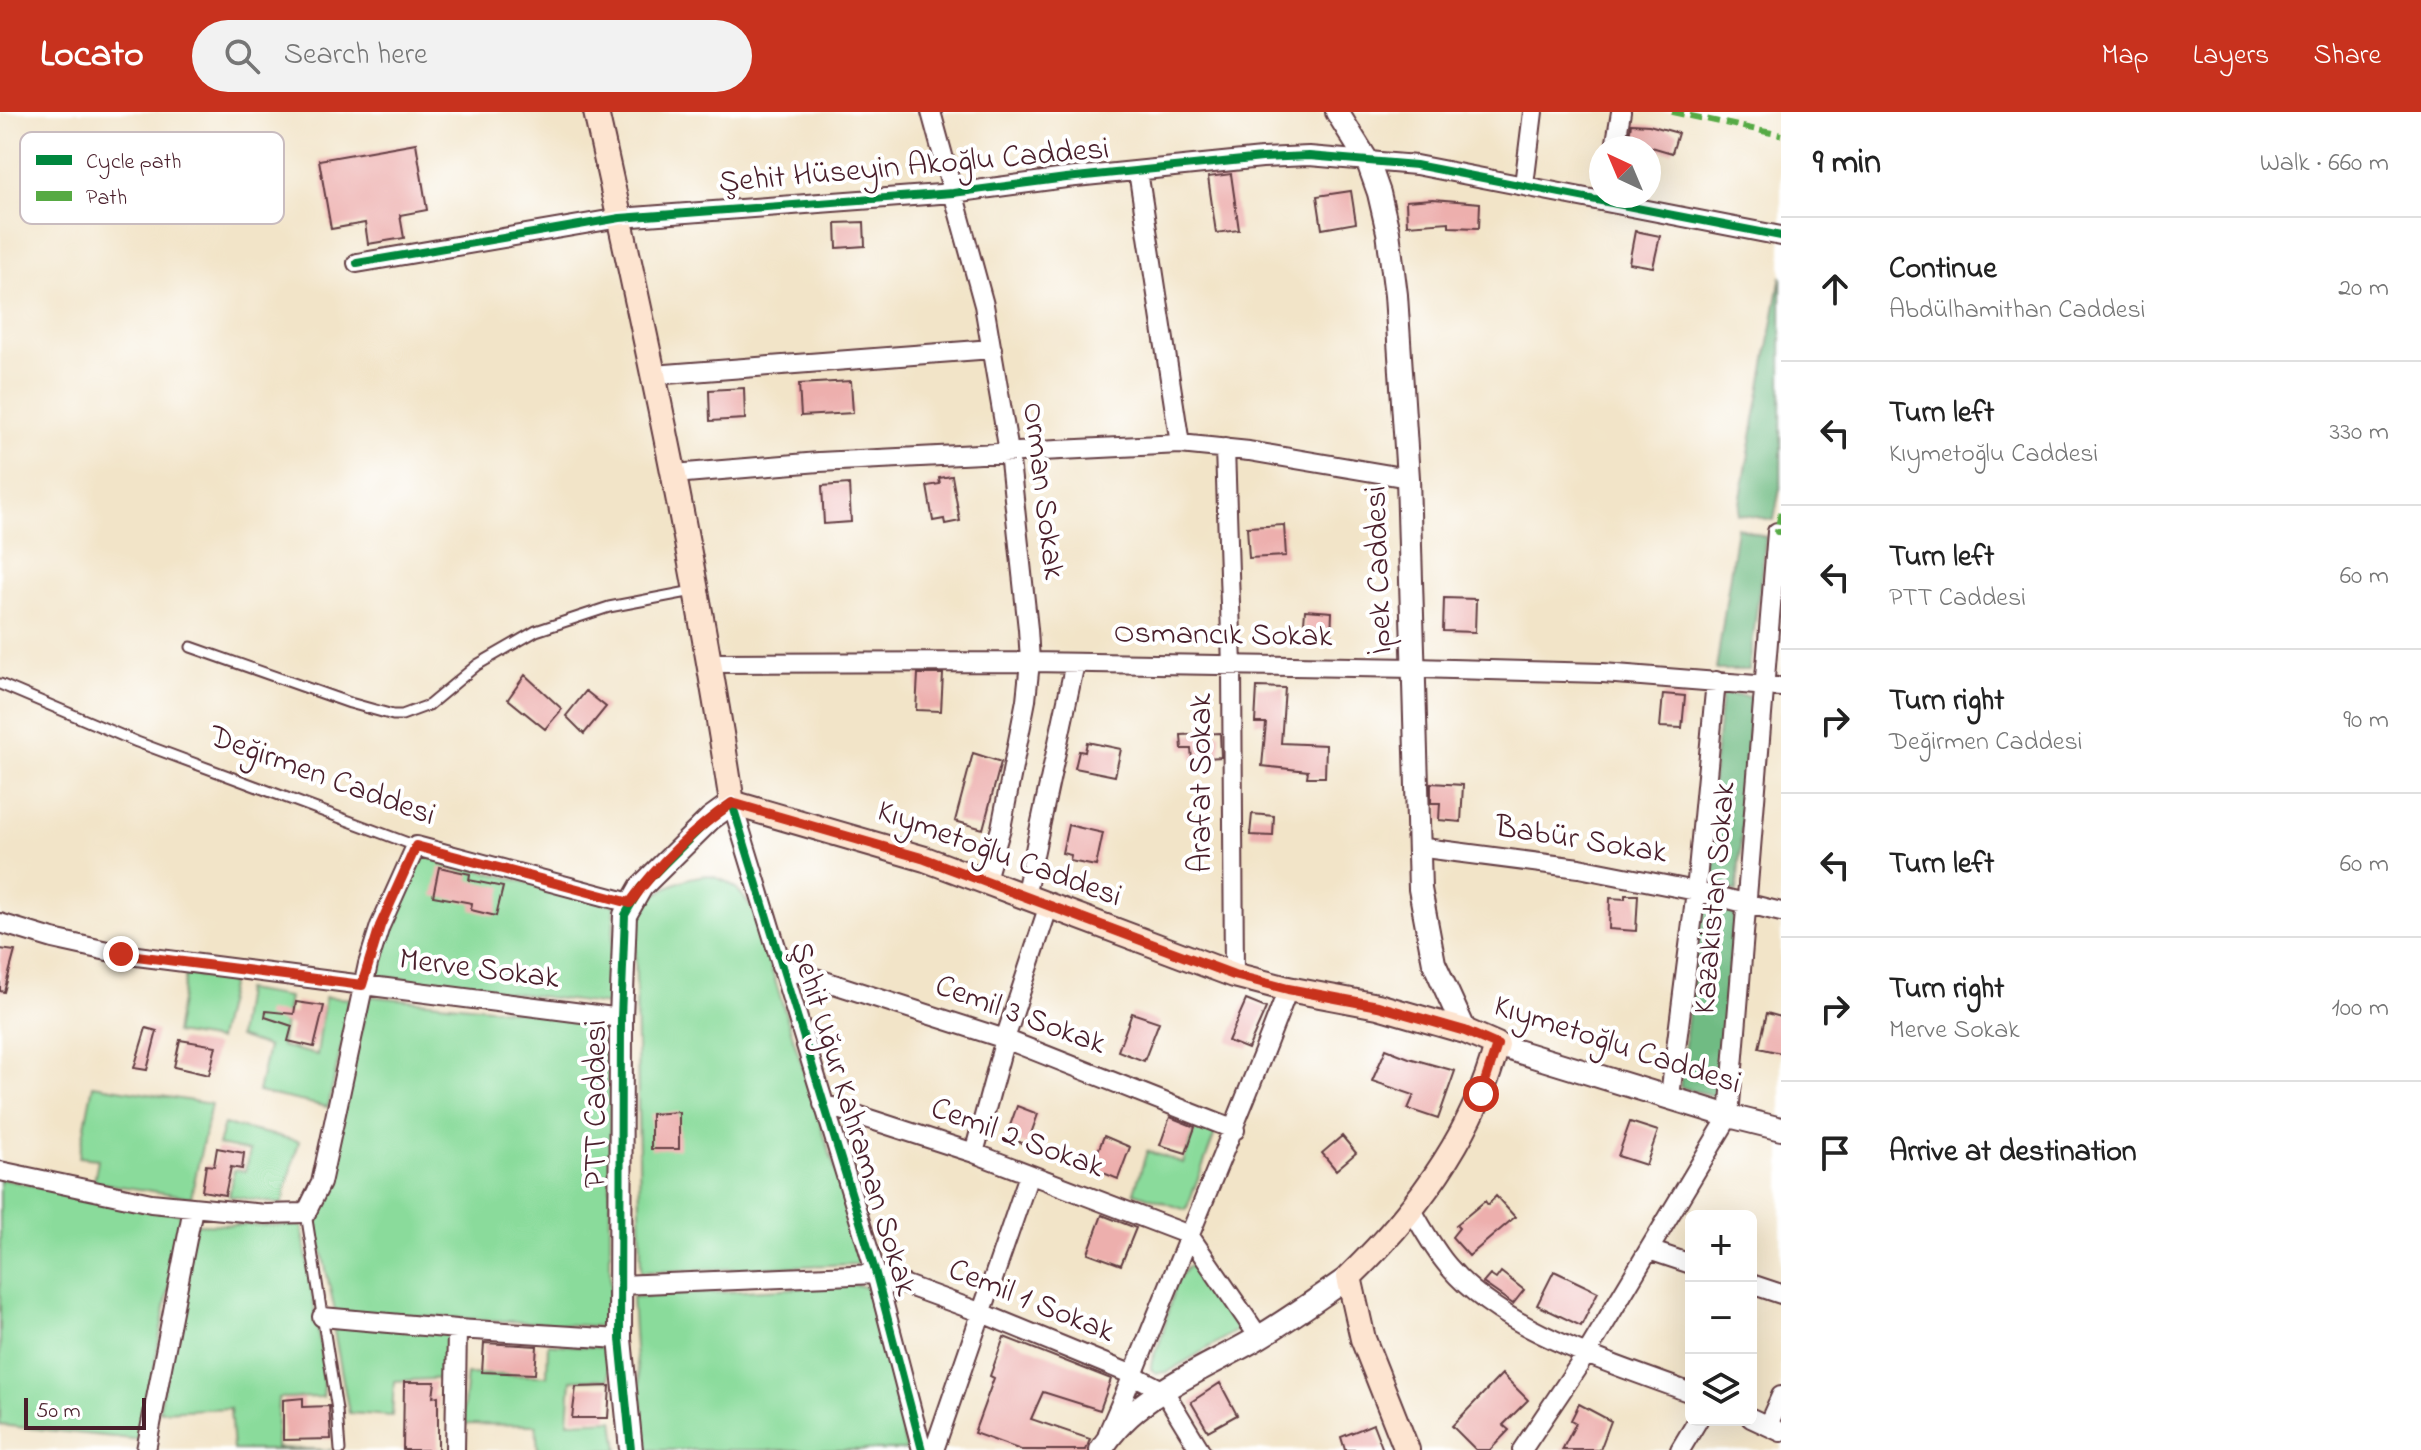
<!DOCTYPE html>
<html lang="en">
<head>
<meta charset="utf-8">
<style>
  :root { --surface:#fff; --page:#f2f2f2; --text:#222; --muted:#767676; --line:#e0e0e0; --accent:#c8321e }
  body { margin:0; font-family:"Indie Flower",sans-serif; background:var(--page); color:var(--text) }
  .controls { position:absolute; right:24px; bottom:24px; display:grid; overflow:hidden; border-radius:12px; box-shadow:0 8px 32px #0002 }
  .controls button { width:72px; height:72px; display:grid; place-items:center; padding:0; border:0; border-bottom:2px solid var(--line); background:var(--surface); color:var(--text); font:40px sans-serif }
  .compass { position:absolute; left:1589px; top:24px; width:72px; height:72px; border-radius:50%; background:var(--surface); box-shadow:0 8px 32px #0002; rotate:316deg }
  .scale { position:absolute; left:24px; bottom:20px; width:122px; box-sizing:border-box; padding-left:8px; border:4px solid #4a1f2b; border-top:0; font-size:22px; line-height:28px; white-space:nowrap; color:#4a1f2b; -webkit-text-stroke:6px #fff; paint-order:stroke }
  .stop { position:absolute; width:24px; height:24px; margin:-18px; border:6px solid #c8321e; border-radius:50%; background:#fff }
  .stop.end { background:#c8321e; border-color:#fff; box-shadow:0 2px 8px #0008 }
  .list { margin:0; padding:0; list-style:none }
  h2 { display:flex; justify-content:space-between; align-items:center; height:104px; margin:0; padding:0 32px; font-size:34px }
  h2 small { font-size:26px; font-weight:400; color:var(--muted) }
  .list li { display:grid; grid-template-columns:52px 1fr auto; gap:24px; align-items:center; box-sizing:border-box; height:144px; padding:0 32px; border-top:2px solid var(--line) }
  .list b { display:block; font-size:30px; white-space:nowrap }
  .list p { margin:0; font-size:26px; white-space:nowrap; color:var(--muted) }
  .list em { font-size:26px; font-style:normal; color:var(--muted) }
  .icon { flex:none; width:44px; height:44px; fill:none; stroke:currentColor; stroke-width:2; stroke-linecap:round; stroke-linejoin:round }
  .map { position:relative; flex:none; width:1781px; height:1338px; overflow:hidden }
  header { display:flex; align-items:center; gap:48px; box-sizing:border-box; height:112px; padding:0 40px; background:var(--accent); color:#fff }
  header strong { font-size:38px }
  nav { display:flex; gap:44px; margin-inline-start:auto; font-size:28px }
  .search { width:560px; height:72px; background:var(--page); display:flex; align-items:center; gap:20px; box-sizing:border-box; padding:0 28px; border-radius:44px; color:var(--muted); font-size:30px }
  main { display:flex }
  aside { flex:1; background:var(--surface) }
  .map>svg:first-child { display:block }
  .green { fill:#8adb9b; stroke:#6a7d63; stroke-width:2 }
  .forest { fill:#6fbb83; stroke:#5c6d57; stroke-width:2 }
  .building { fill:#edafad }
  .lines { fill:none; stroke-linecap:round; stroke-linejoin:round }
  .service-casing { stroke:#633d43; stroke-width:13 }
  .minor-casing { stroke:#633d43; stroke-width:22 }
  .tertiary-casing { stroke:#633d43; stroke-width:26 }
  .secondary-casing { stroke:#633d43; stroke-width:28 }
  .service { stroke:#fff; stroke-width:9 }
  .minor { stroke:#fff; stroke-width:18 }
  .tertiary { stroke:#fff; stroke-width:22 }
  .secondary { stroke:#fde4d0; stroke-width:24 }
  .quiet { stroke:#57aa44; stroke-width:6; stroke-dasharray:12 6; stroke-linecap:butt }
  .cycleway-casing { stroke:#fff; stroke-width:13 }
  .cycleway { stroke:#00873e; stroke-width:8 }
  .route { stroke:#c8321e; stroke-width:10 }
  .labels { text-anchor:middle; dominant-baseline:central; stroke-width:8; stroke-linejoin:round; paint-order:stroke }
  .street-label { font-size:32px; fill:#4a1f2b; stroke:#fff }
  .key { fill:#fff; stroke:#c9bcbf; stroke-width:2 }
  .key-label { font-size:22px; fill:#4a1f2b }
</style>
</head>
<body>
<header>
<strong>Locato</strong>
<div class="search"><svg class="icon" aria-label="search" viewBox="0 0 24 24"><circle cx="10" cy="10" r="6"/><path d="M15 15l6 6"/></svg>Search here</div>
<nav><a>Map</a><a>Layers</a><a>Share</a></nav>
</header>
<main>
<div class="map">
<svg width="1781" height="1338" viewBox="0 0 1781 1338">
  <rect width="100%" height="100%" fill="#fff"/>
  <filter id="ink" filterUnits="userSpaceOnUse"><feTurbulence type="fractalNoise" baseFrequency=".0125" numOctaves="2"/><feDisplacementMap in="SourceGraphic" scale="16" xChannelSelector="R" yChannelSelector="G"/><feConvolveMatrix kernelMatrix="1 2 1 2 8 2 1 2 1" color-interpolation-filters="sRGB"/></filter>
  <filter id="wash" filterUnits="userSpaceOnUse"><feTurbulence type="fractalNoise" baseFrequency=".006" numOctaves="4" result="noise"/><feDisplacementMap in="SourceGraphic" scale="32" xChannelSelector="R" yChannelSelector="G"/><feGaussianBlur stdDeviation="1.8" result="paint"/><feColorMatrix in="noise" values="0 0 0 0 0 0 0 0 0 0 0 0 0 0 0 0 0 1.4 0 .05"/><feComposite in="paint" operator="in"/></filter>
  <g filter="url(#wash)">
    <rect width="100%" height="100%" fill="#f2e4c8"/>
    <!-- green -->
    <path class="green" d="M420,743L615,793L608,893L371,863L376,838Z
      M705,763C731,768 737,775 752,796L859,1133L861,1146L857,1152L641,1160L635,817C642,783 674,768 705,763Z
      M186,862L231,869L218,928L175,921Z
      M245,878L289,885L281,934L317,943L325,885L352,887L328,995L258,980L268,935L238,925Z
      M368,884L600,907L610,916V1215L335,1199L316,1112L318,1099L327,1080Z
      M93,973L211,992L191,1085L94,1070L98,1047L79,1045Z
      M1197,1010L1217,1016L1186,1098L1134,1080L1147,1039L1183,1051Z
      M224,1012L299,1029L282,1092L229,1084L234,1058L245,1059L250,1039L218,1033Z
      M0,1067L182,1102L141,1328L0,1313Z
      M195,1112L302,1114L323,1253V1285L278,1286L276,1336L333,1338H233L230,1296L159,1299Z
      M1189,1154L1197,1155L1204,1162L1244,1214L1168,1260L1156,1261L1151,1257C1150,1246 1158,1237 1161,1226C1169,1204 1170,1170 1189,1154Z
      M858,1173L873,1178L906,1338H648L635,1237L632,1185Z
      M333,1213L449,1218L448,1266L394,1269L392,1304L349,1301Z
      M548,1232L608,1236L609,1267L571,1268L568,1310L614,1308L618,1338H538L536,1313L462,1312L467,1262L547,1264Z"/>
    <!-- forest -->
    <path class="forest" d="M1781,164V371L1774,408L1738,402Z
      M1737,415L1766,425L1749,558H1716Z
      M1722,582L1751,585L1737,780L1701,772Z
      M1701,788L1735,795L1719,985L1680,975Z"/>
    <g id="blocks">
      <!-- building -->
      <path class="building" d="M1631,12L1649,13L1678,21L1672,41L1638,31L1637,36H1627Z
        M416,31L427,98L400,103L404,126L368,132L365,111L331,117L319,48Z
        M1231,62L1239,118L1216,121L1208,65Z
        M1351,79L1356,111L1322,117L1317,84Z
        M1433,87L1480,91L1479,116L1449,115V110L1407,113L1406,89Z
        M864,110L865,134L837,136L836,111Z
        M1635,119L1660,124L1653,155L1629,151Z
        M851,269L853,301L801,304L799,272Z
        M744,276L745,307L710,309L709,278Z
        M952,364L960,409L945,412L944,407L933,409L927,374L940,372L939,366Z
        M849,372L851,410L824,412L822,374Z
        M1284,413L1286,444L1249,446L1247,415Z
        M1444,486L1476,487L1475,520L1443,519Z
        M1305,498L1332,500L1331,526L1303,524Z
        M918,562H943L941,599L916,598Z
        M525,563L562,597L545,617L508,587Z
        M1257,575L1285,576L1281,631L1326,633L1325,665H1307L1308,659L1262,654L1266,611H1255Z
        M586,579L606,595L584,622L566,604Z
        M1663,582L1685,584L1682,616L1660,615Z
        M1220,621L1221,645L1192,647L1191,637H1182L1181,623Z
        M1087,630L1121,637L1115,664L1075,656L1079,639L1085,640Z
        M973,641L1001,650L983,717L955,709Z
        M1431,671L1463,673L1461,710L1439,708L1440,691H1431Z
        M1252,702L1274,704L1273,724L1250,723Z
        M1068,713L1103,721L1096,754L1070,749L1071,743L1062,741Z
        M439,755L470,762L469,768L503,775L496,804L471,798L472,791L433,784Z
        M1625,783H1638L1636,819L1609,817L1610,786L1625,787Z
        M0,837L15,839L4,880L0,879Z
        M1246,888L1266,896L1248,937L1228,929Z
        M296,890L324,894L314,935L288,929L292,914L265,905L266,899L294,902Z
        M1132,901L1159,910L1144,949L1118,939Z
        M1767,901L1781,905V941L1759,936Z
        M146,916L157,919L147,958L134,956Z
        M180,928L216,934L209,963L174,955Z
        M1386,937L1409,946L1455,959L1438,1007L1408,997L1414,983L1372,969Z
        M1017,994L1038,1002L1027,1033L1006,1025Z
        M679,1000V1037H651V1002Z
        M1170,1005L1195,1015L1186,1041L1160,1033Z
        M1630,1010L1658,1019L1646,1053L1618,1044Z
        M1104,1024L1130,1035L1118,1067L1091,1056Z
        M1342,1024L1356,1041L1336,1058L1322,1041Z
        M217,1036L244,1041L242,1057L231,1055L225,1083L202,1079L206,1053L214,1054Z
        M1496,1084L1515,1105L1469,1144L1452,1125L1459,1116L1456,1113L1485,1089L1488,1093Z
        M1102,1103L1136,1116L1121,1153L1088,1141Z
        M1554,1159L1598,1180L1581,1214L1537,1193Z
        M1501,1160L1524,1178L1513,1192L1483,1171L1490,1163L1496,1167Z
        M1004,1225L1111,1267L1100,1298L1043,1280L1031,1307L1090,1327L1086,1338H1021L974,1321L994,1266L990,1264Z
        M484,1231L537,1234L535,1262L482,1260Z
        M1502,1262L1528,1288L1503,1313L1509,1318L1490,1338H1476L1452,1314Z
        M404,1270H435L433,1285L438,1284V1338H403Z
        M1220,1271L1237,1303L1208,1319L1191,1290Z
        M610,1274L608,1306H572L576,1275Z
        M303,1286V1295L329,1294L331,1327L283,1328V1288Z
        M1579,1292L1611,1309L1600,1338H1562L1576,1311L1571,1308Z
        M1373,1312L1383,1338H1345L1341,1325Z"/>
    </g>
  </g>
  <g filter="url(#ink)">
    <use href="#blocks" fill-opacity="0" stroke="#633d43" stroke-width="2"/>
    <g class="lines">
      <defs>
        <path id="service" d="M191,535L350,591L393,603H402L429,593L477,553L536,519L609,495L693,479
          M0,572L137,630L416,734
          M306,1101L337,1298L340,1338"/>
        <path id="minor" d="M931,0L984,193L1009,340L1028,517L1030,550L1026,588L1001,716L985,770
          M1615,36L1621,0
          M1138,59L1180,332
          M1524,73L1533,0
          M357,151L620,106L953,81L1066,66L1262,46L1309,44L1416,53L1781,124
          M653,263L992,237
          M1225,336L1232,555L1234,863
          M674,362L819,350L1180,332L1249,339L1408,366
          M711,551L1030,550L1415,556L1603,561L1781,575
          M732,691L876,1162L922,1338
          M1417,735L1579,756L1696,779L1781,800
          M1025,785L1075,551
          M0,811L53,827L121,842L621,906
          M781,855L1005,927L1235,1018
          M1670,984L1696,779L1716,569
          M823,992L974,1041L1189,1123L1259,1225
          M974,1041L1005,927L1049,793
          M0,1059L151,1091L265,1102L306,1101L321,1071L368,852L380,814L416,734L630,791
          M1412,1098C1423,1117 1434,1138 1449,1155C1504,1220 1612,1251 1691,1281
          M1649,1138L1691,1152
          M1751,1172L1781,1182
          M620,1173L876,1162L982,1201L1133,1263C1184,1134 1239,1007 1288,877
          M322,1205L457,1217L620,1227
          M1751,1306L1781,1320
          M1768,1313L1781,1284
          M1108,1321L1133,1263L1164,1279L1200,1338
          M146,1338L193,1096
          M455,1338L457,1217
          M934,1338L1029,1063
          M1522,1338L1587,1241L1729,1004L1777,420
          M1680,1338L1698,1308"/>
        <path id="tertiary" d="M1337,0L1368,50L1379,81L1388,120L1396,183L1408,366L1420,777L1434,851L1465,919
          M1497,933L1729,1004L1781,1017
          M631,1338L620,1227L621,906L625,803L641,775L710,707L732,691
          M1101,1338C1134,1283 1203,1258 1256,1227C1288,1208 1319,1186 1349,1165"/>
        <path id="secondary" d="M596,0C647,229 697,459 732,691L925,747L1234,863L1288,877L1378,894L1465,919L1497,933C1473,1024 1416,1100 1349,1165L1363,1227L1407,1338"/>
      </defs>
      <!-- service casing -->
      <use href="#service" class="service-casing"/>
      <!-- minor casing -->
      <use href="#minor" class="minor-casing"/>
      <!-- tertiary casing -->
      <use href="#tertiary" class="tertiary-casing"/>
      <!-- secondary casing -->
      <use href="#secondary" class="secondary-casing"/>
      <!-- service -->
      <use href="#service" class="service"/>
      <!-- minor -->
      <use href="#minor" class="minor"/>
      <!-- tertiary -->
      <use href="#tertiary" class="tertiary"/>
      <!-- secondary -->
      <use href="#secondary" class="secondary"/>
      <!-- quiet -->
      <path class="quiet" d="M1672,0L1781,23
        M1781,400L1777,420H1781"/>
      <defs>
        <path id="cycleway" d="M357,151L620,106L953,81L1066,66L1262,46L1309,44L1416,53L1781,124
          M631,1338L620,1227L621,906L625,803L641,775L710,707L732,691L876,1162L922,1338"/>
      </defs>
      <!-- cycleway casing -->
      <use href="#cycleway" class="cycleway-casing"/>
      <!-- cycleway -->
      <use href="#cycleway" class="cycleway"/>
    </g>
  </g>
  <g class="lines" filter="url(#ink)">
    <!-- route -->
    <path class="route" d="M121,842L362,873L380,814L416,734L630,791C657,753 694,717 732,691L925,747L1234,863L1288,877L1378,894L1465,919L1497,933L1481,982"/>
  </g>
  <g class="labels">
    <!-- street labels -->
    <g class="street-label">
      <text transform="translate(914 55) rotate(-5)">Şehit Hüseyin Akoğlu Caddesi</text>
      <text transform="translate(1042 379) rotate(83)">Orman Sokak</text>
      <text transform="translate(1380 458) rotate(-92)">İpek Caddesi</text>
      <text transform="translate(1223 524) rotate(1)">Osmancık Sokak</text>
      <text transform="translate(322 665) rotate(20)">Değirmen Caddesi</text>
      <text transform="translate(1202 671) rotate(-90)">Arafat Sokak</text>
      <text transform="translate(1581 729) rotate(9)">Babür Sokak</text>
      <text transform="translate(999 743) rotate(20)">Kıymetoğlu Caddesi</text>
      <text transform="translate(1716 786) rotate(-85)">Kazakistan Sokak</text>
      <text transform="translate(479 858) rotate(7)">Merve Sokak</text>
      <text transform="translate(1020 904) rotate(20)">Cemil 3 Sokak</text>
      <text transform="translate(1617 934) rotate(18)">Kıymetoğlu Caddesi</text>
      <text transform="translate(597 992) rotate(-90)">PTT Caddesi</text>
      <text transform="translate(852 1007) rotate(73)">Şehit Uğur Kahraman Sokak</text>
      <text transform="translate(1017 1027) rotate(20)">Cemil 2 Sokak</text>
      <text transform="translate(1031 1190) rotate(22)">Cemil 1 Sokak</text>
    </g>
  </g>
  <!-- legend -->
  <rect x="20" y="20" width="264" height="92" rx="12" class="key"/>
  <rect x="36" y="43" width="36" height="10" fill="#00873e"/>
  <rect x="36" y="79" width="36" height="10" fill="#57aa44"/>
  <g class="key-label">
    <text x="86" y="56">Cycle path</text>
    <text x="86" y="92">Path</text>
  </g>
</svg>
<div class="controls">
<button>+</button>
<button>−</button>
<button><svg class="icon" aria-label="layers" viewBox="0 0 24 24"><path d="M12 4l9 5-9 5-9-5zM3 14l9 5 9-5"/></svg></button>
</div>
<svg class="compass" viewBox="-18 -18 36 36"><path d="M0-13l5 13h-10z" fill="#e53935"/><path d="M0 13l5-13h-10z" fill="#767676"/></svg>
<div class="scale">50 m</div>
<div class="stop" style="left:1481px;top:982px"></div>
<div class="stop end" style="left:121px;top:842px"></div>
</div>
<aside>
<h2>9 min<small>Walk · 660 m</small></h2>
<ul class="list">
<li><svg class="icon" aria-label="ahead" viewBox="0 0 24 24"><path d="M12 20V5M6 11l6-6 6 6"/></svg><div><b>Continue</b><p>Abdülhamithan Caddesi</p></div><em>20 m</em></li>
<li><svg class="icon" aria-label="left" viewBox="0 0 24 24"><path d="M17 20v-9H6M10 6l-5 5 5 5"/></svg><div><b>Turn left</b><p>Kıymetoğlu Caddesi</p></div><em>330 m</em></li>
<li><svg class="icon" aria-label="left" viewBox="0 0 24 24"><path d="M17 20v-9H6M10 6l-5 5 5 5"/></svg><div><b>Turn left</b><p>PTT Caddesi</p></div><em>60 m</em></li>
<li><svg class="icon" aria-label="right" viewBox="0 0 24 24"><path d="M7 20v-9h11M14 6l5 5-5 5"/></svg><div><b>Turn right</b><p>Değirmen Caddesi</p></div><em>90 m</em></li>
<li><svg class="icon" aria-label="left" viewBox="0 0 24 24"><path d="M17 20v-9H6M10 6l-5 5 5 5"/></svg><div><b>Turn left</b></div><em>60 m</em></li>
<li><svg class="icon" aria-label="right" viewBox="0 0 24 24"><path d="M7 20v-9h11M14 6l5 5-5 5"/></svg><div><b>Turn right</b><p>Merve Sokak</p></div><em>100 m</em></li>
<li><svg class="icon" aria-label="arrive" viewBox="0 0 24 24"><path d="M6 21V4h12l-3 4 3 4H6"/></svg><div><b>Arrive at destination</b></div></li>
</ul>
</aside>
</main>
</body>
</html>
